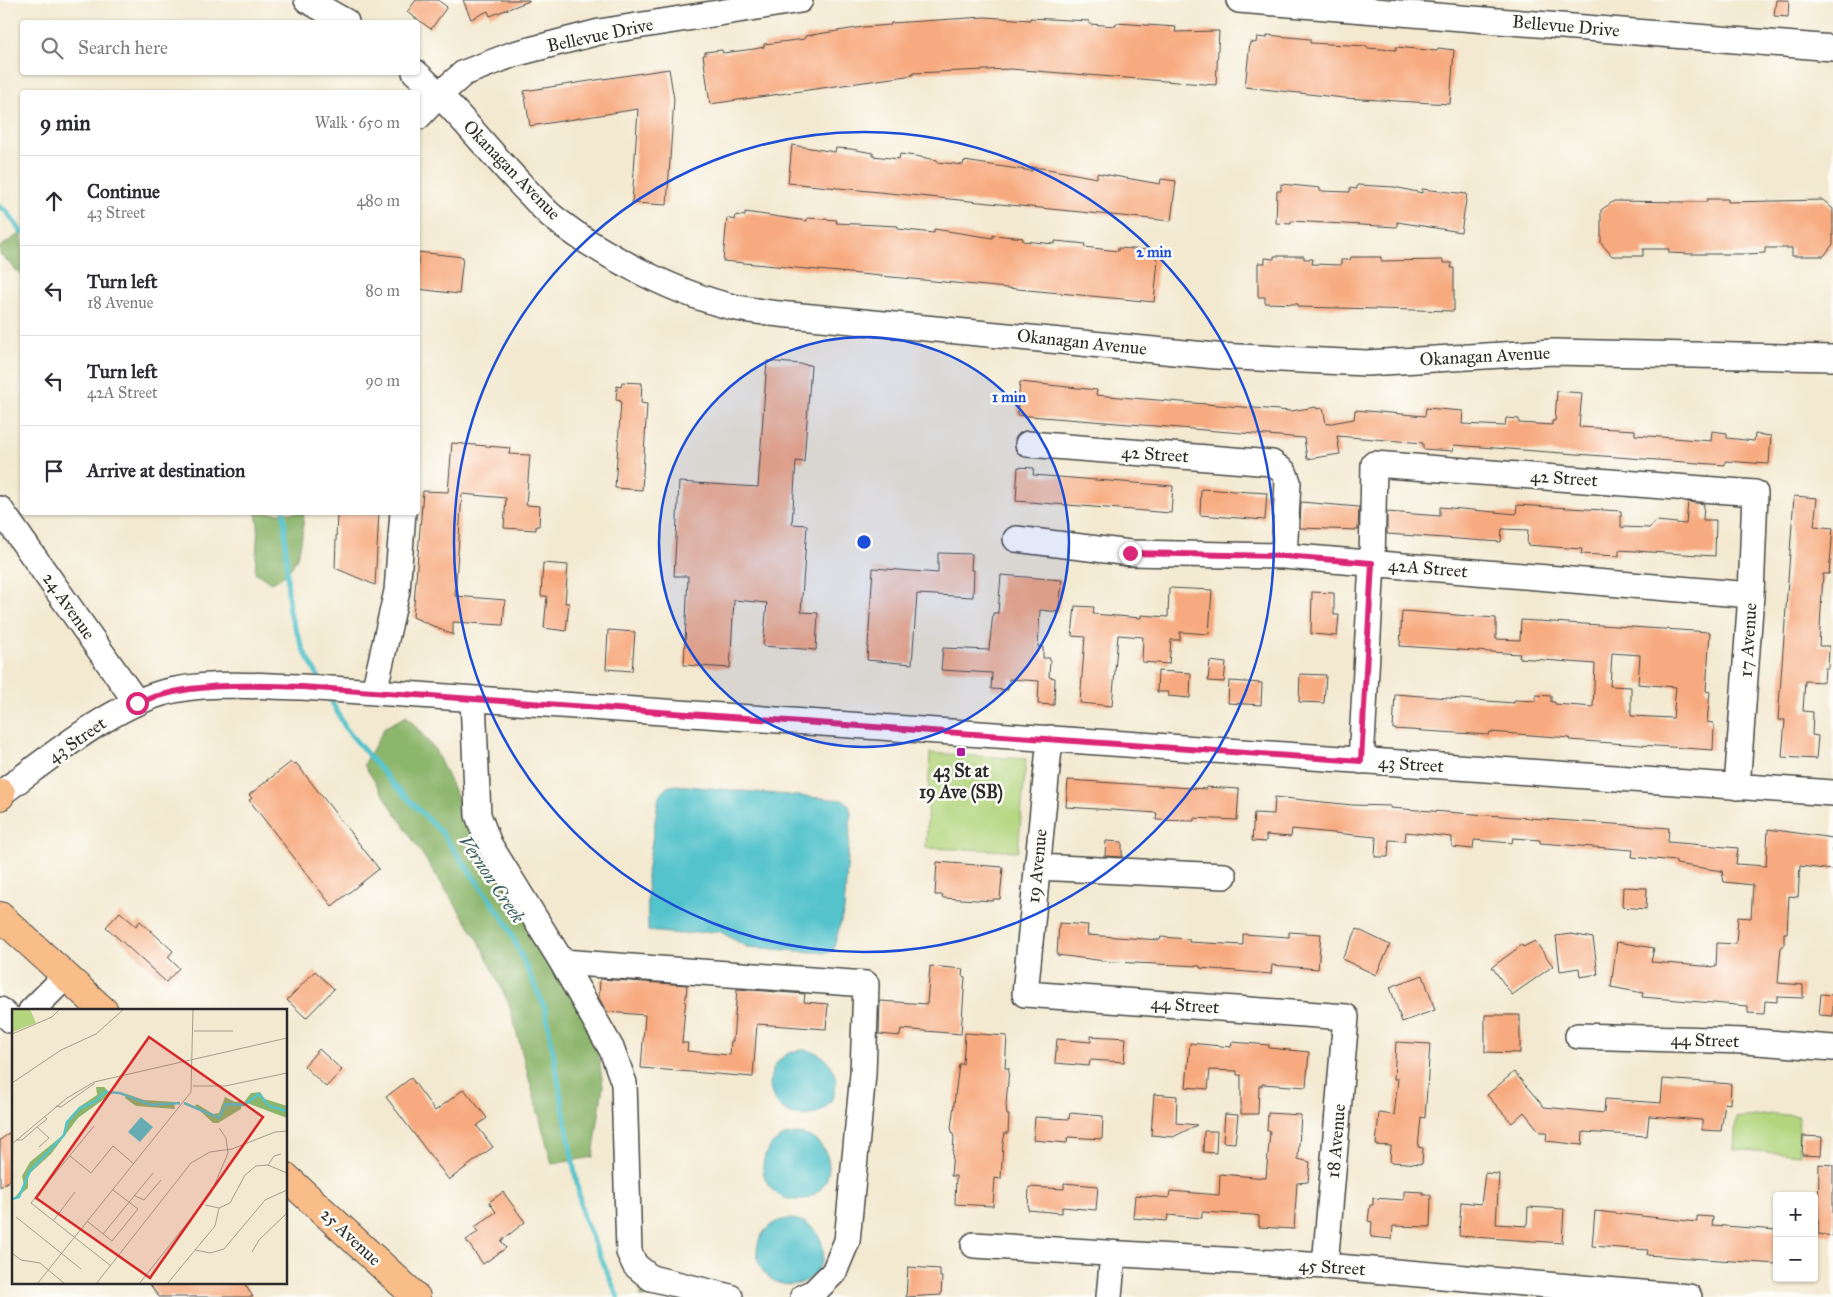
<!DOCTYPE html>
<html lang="en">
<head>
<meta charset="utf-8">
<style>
  :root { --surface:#fff; --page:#f7f7f7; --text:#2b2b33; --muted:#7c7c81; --line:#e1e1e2 }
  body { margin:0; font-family:"IM FELL Great Primer",serif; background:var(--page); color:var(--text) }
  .controls { position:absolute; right:15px; bottom:15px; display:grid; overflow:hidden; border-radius:5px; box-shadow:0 1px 4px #0004 }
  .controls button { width:45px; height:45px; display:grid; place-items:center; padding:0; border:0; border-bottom:1px solid var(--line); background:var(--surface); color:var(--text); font:25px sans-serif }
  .stop { position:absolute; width:15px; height:15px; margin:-11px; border:4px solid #db2777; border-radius:50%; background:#fff }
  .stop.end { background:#db2777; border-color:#fff; box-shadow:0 1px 5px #0008 }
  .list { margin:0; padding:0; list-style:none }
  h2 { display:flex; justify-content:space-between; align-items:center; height:65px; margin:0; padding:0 20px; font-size:21px }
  h2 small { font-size:16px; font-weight:400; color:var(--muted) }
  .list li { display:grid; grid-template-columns:32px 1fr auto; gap:15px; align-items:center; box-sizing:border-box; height:90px; padding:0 20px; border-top:1px solid var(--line) }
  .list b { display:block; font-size:19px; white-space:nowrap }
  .list p { margin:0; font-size:16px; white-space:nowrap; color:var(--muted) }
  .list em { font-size:16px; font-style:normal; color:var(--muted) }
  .icon { flex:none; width:28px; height:28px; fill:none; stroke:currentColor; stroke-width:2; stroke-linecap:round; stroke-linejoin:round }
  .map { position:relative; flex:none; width:1833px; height:1297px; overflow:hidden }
  .search { position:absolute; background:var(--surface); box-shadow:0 1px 4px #0004; left:20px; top:20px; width:400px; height:55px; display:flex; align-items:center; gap:12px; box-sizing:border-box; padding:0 18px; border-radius:5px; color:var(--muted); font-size:19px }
  .panel { position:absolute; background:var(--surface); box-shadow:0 1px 4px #0004; left:20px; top:90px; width:400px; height:425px; border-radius:5px }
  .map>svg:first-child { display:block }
  .green { fill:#b2d57e; stroke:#6e8054 }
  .forest { fill:#8db66d; stroke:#5c704c }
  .water { fill:#55c3cc; stroke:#40777c }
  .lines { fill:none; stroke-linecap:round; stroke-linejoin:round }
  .stream { stroke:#55c3cc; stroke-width:5 }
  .building { fill:#f7aa7f; fill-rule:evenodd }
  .minor-casing { stroke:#494844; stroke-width:28 }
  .major-casing { stroke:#494844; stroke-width:30 }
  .minor { stroke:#fff; stroke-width:25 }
  .major { stroke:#f8bd89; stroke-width:28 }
  .route { stroke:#db2777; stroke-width:6 }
  .ring { fill:none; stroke:#1d4ed8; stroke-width:2.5 }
  .poi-dot { fill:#b5179e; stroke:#fdfcf7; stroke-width:2 }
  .labels { text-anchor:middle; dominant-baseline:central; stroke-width:5; stroke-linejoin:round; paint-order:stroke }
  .street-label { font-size:18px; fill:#2b2b2b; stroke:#fdfcf7 }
  .poi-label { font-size:18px; font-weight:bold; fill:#2b2b2b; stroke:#fdfcf7 }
  .water-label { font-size:19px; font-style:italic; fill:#3a6063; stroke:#fdfcf7 }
  .inset-river { fill:none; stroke:#55c3cc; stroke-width:2.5 }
  .inset-road { fill:none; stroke:#a39d8e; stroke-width:1 }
  .view { fill:#d62828; fill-opacity:0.15; stroke:#d62828; stroke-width:2.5 }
  .inset-edge { fill:none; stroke:#2b2b2b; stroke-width:2.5 }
  .centre { fill:#1d4ed8; stroke:#fdfcf7; stroke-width:2.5 }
  .ring-label { font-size:15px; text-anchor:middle; font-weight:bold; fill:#1d4ed8; stroke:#fdfcf7; stroke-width:5; stroke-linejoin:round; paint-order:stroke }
</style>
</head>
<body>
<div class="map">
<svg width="1833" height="1297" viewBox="0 0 1833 1297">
  <rect width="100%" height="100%" fill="#fdfcf7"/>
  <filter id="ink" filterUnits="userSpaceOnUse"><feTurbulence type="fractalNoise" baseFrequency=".02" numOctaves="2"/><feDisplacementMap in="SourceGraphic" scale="10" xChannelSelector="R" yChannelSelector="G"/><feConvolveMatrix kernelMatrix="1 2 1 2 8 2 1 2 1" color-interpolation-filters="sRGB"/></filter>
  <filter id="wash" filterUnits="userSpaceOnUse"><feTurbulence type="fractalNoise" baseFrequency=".0096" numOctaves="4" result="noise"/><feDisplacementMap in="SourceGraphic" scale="20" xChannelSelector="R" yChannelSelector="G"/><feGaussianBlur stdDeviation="1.12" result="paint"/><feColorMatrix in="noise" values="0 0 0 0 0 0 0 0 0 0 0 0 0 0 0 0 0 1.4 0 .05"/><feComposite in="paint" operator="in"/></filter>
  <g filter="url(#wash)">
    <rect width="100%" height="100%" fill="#f3e9d0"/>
    <!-- green -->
    <path class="green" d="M930,753L1026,759L1018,851L926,848Z
      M1774,1114L1798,1116L1800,1155L1734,1149L1736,1118Z"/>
    <!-- forest -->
    <path class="forest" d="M22,232V276L0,254V247Z
      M256,513H304C302,540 301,572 271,583L255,572L258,526Z
      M407,716L435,750L471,826L596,1036L603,1086L593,1157L552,1164L509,1004L479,941L364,765L385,727Z
      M643,1286L676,1297H640Z"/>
    <!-- water -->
    <path class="water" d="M676,785L843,800L849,805L851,813L844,910L833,951L826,953L747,947L719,931L680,934L648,931L647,873L659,796L667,787Z
      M770 1083a33 33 0 1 1 66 0a33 33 0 1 1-66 0Z
      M763 1167a33 33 0 1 1 66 0a33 33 0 1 1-66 0Z
      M757 1252a33 33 0 1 1 66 0a33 33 0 1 1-66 0Z"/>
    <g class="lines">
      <!-- stream -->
      <path class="stream" d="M0,207L7,212L22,233
        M284,512L289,612L304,651L320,680
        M329,696L346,729L392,783L441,832L506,922L545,1008L583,1217L618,1297"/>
    </g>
    <g id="blocks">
      <!-- building -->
      <path class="building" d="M416,0H438L447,7L431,29L407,12Z
        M463,0H529V1L490,16L488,11L471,19Z
        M1776,0H1789L1788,17L1774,16Z
        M985,17L1030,20V18L1089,21V24L1116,26V23L1176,27L1175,32L1219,31L1216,85L1010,69L913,73V75L710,104L703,55H705V52L722,50L723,53L754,49L764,47V44L805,39V36L863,27L891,25V23Z
        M1267,35L1310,39V43L1367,46V48L1396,50V47L1437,51L1438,48L1454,50L1450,104L1344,98L1245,87L1250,42L1256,43L1257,37L1267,38Z
        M669,69L674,99L667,205L632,203L638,109L530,126L524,91Z
        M792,145L835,152L836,148L851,149L873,153V156L899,159L900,154L915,156L937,160V162L963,165L964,161L1032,171V167L1048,169L1097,178V173L1160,184L1161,179L1176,181L1171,221L788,183Z
        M1281,184L1320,188V191L1350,192V188L1357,189V185L1394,187L1422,193V189L1467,194L1461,232L1397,222V227L1291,221V224L1276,223L1277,191H1281Z
        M1707,199H1728V202L1823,200L1833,209V244L1824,256H1792V248H1765V253L1747,254H1690L1669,253V249H1643V256H1612L1601,243V210L1614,201L1681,202H1707Z
        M745,212L807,221V218L837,220L836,223L898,226V229L924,232L934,233V229L993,238V235L1015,237L1023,238V241L1055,244V241L1077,243L1085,244L1084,247L1118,251V248L1148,250L1147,254H1156V259L1158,260L1154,302L723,261L727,218L735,220L736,215L745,216Z
        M418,252L463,257L459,294L418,289Z
        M1274,256H1304V259H1313L1312,264L1341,265V260H1350L1351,257H1381V261L1443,260V263H1452L1451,268H1454V311L1298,307V304L1265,303V297H1258V263H1265V258L1274,259Z
        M767,361L811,365L804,462L796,461L792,524L807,525L801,612L818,613L816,650L763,646L767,603L734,600L730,668L684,665L688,576H674L679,482L758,487Z
        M622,382L642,383L641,403L647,404L642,490L615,488L621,401L616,400L617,386L621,387Z
        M1020,382L1097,390L1096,395L1291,411L1316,407L1317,409L1323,408L1326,424L1354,419L1355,410L1425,416L1426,408L1463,411L1462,424L1505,426L1506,418L1519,419V423L1552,425V421H1555L1557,391L1582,393L1579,427L1635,430V435L1711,441L1712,431L1727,433V438L1754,441L1755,434L1771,436L1769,464L1725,461V465L1454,445L1453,451L1423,449V443L1337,436L1340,454L1307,459L1304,438L1017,415Z
        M452,443L510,448L509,454L530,455L526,505L540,506L539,526H536V530L504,528L506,498L462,494L455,596L505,600L503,625L453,622V635L413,617L423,491L448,492Z
        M1018,467L1034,468L1033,475L1173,486L1171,513L1016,501Z
        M1201,489L1267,493L1265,520L1200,515Z
        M1794,496L1817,498L1814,526L1833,528L1829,574H1823L1819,646H1829L1828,668H1825L1824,682L1805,681L1803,711L1813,712L1812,735L1818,736L1816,759L1782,757L1785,720H1778Z
        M1301,502L1359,507L1358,530L1300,528Z
        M1688,502L1704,504L1703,520H1716L1715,556L1619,550V556L1581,554L1582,549L1527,545L1528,530L1502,529L1501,542L1387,534V512L1440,516V507L1516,514L1517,505L1621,511V527L1649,528L1657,521L1686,524Z
        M337,512H379L375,585L335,568Z
        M938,553L972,554L971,570H974L973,597L917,594L912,664L867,660L873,568L938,573Z
        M543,563L568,565L565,603H569L566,631L544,628L547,596H541Z
        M1001,575L1062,580L1059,612L1040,610L1038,647H1043V658H1050L1049,677L1055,678L1054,705L1038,704L1039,681L1009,679L1008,690L991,689L992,673L941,670L943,648L989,650L993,613H998Z
        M1169,588L1212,590L1209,634L1180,632V640H1171L1169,664L1142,662L1143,637L1118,635L1112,706L1080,703L1085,637L1072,636L1075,606L1094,607L1093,614L1141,618V615L1168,617Z
        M1312,592L1334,593V615H1339L1337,636L1311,634Z
        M1402,611L1496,618V639L1520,640L1521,620L1710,632L1706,691L1710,692L1707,722L1713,723L1714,727L1713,750L1569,740L1570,738L1490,732L1489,735L1393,729L1395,694L1514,703V700L1536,701V695L1551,696V702H1555V704L1593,707L1595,664L1519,658L1520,654L1400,646ZM1612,653L1640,655L1638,684L1676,687L1673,718L1631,716V687L1610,686Z
        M608,630L635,632L632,671L606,669Z
        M1210,661L1226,663L1224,682L1208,681Z
        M1158,671L1191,673L1190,698L1168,696L1169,692H1157Z
        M1300,674L1326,675L1324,703L1299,702Z
        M1229,681L1262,683L1261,705L1228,703Z
        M291,762L293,765L296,763L379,869L332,906L249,800L252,798L249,795Z
        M1068,780L1206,789V787L1239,789L1237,820L1194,818V821L1156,820L1157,813L1066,807Z
        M1275,797L1352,805L1391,806L1390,808L1669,828L1668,842L1738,848L1736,864L1766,866L1768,829L1833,838V870L1800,866L1798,897L1789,896L1787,933H1784V946H1781L1778,983L1803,985V998L1777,997V1002L1765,1001L1764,1014L1748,1013V1006L1642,997L1643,993L1611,987L1617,942L1654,948L1651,962L1716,967L1717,943L1736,944L1738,917L1751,918L1753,885L1724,882L1722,871L1676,864V861L1632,857L1633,850L1540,843V840L1513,838L1512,843L1474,840L1473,849L1452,847V837L1406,832L1405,841L1389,840L1388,857H1375L1376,837L1292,829L1291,837L1266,835V842L1252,841L1254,813L1274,814Z
        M1106,841L1122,842V857L1105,856Z
        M937,862L1003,867L1000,899H993V901L961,899L942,898L943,895H935Z
        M1623,887L1647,888L1646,909L1622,907Z
        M120,912L136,926L140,921L173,951L168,957L179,968L166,982L106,927Z
        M1059,923L1088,925L1087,935L1160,940L1161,937L1189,939V942L1243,945V934L1289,937V932L1321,934L1318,969L1272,965L1271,974L1200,968V966L1113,962L1057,955Z
        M1357,929L1390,945L1376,975L1342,959Z
        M1571,934L1593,938L1598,974L1580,977L1579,968L1560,971L1556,936Z
        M1535,941L1553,966L1512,995L1492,967L1522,945L1523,947Z
        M930,966L963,969L962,976L965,977L961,1034L901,1029L900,1036L879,1034L880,1001L927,1004Z
        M315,971L334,989L306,1018L287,1000Z
        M1423,975L1435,1010L1402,1022L1390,987Z
        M600,979L687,985L682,1043H688L687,1051L730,1055L731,1041H733L737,989L805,994L804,1002L828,1004L826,1029L757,1024L753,1077L641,1068L645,1015L607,1012L599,998Z
        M1821,994L1833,995V1016L1819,1015Z
        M1485,1015H1520V1053L1485,1052Z
        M965,1033L1007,1036L1005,1068H1009L1006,1105L1007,1115H1009L1008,1133H1005L1003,1143L1001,1179L995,1178L993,1206L955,1204L956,1176H951L954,1138L951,1128L959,1064H963Z
        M1091,1036L1126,1038L1124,1062L1090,1060L1089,1066L1055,1063L1057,1039L1091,1042Z
        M1232,1042L1269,1045V1048L1309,1052L1306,1087L1262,1084V1086H1259L1258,1114H1241V1075H1237V1071L1210,1070L1208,1089L1186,1087L1190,1043L1231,1047Z
        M1396,1042L1430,1044L1425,1118L1421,1117L1418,1147L1423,1148L1422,1164L1390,1162L1391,1146L1376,1145L1379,1113L1394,1115L1398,1079H1394Z
        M319,1049L342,1070L326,1087L304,1066Z
        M1514,1072L1544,1107L1604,1113L1605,1099L1661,1103L1663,1079L1731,1084L1730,1104L1725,1103L1721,1131L1702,1130V1120L1649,1116L1647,1136L1583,1132L1582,1145L1546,1141L1547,1132H1540L1524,1112L1512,1123L1487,1095Z
        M411,1078L435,1111L464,1089L487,1118L477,1126L493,1147L449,1180L386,1097Z
        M1154,1094L1177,1096L1176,1123L1197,1125L1173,1137L1151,1135Z
        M1070,1113L1103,1116L1102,1139L1068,1137L1067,1143L1033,1140L1035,1117L1069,1119Z
        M1268,1113L1301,1115L1298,1159L1310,1162L1308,1182L1297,1183L1294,1229L1259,1227V1216L1254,1215L1202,1212V1218L1168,1215L1167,1221L1133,1218L1135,1195L1169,1198L1170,1191L1219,1195L1220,1174L1266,1178L1270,1131H1267Z
        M1225,1114L1238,1115L1235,1143L1223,1142Z
        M14,1130V1177L0,1187V1140Z
        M1204,1131H1217L1216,1153L1203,1152Z
        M1803,1136L1822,1137L1821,1156L1802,1155Z
        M1819,1164L1833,1165V1236L1818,1234Z
        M1485,1173L1499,1174L1496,1224L1527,1226L1528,1207L1564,1209L1562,1243L1459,1236L1461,1202L1481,1204Z
        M1064,1183L1098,1186L1096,1210L1062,1207V1213L1028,1210L1029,1187L1064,1189Z
        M1404,1191L1423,1192V1195H1431L1430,1227L1393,1226L1392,1239L1371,1237L1372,1222L1368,1221L1370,1205H1373V1198L1404,1200Z
        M503,1192L525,1222L501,1241L506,1248L483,1264L466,1240L478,1232L475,1227L496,1212L489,1202Z
        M1595,1211L1697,1222V1216L1713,1217L1712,1225L1777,1230V1264L1647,1255L1648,1250L1592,1246Z
        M908,1267L940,1269V1277H942L941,1295L906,1297Z
        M149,1283H244L253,1297H159Z"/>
    </g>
  </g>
  <g filter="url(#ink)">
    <use href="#blocks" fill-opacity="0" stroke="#494844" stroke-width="1"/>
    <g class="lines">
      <defs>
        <path id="minor" d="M307,0L346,22
          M1239,0L1833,48
          M415,72C456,108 489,152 527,191C536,200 544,210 554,218C601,255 678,295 737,308C758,312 780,314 801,316L1216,356L1367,363L1553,352L1833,358
          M418,117L440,94L464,73L514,54L599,32L800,0
          M1028,444L1272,463L1284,472L1288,482L1284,556
          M0,509L137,703
          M1016,539L1130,553L1284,556L1751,595
          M374,692L397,591L403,512
          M473,700L478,815L489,844L562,962L612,1050L624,1083L629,1252L635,1265L651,1278L730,1297
          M1050,738L1025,994L1346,1017L1325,1266
          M1361,761L1372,563L1374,464L1755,493L1751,595L1737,787
          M0,794C47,760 107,709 162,693C206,681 256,686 302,687L1833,793
          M1037,867L1224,876
          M562,962L866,984L863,1074L847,1241L834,1272L814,1292L803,1297
          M0,1010L11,1020H14
          M31,1011L66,976
          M1578,1036L1744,1041L1833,1048
          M974,1245L1325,1266L1689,1297
          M1109,1297L1113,1254"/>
        <path id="major" d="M0,796L1,793
          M0,916L104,1011
          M286,1177L416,1297"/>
      </defs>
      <!-- minor casing -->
      <use href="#minor" class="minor-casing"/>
      <!-- major casing -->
      <use href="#major" class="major-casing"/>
      <!-- minor -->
      <use href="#minor" class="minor"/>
      <!-- major -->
      <use href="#major" class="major"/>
    </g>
  </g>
  <g class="lines" filter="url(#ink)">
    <!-- route -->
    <path class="route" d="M137,703C190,682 246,685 302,687L1361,761L1372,563L1284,556L1130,553"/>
  </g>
  <!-- distance rings -->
  <circle cx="864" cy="542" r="205" fill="#1d4ed8" fill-opacity=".12"/>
  <g class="ring">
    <circle cx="864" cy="542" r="205"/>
    <circle cx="864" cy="542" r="410"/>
  </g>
  <!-- markers -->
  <rect class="poi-dot" x="956" y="747" width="10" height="10" rx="2.5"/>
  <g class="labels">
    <!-- street labels -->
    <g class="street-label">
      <text transform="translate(1566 26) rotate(5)">Bellevue Drive</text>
      <text transform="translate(600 35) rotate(-12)">Bellevue Drive</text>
      <text transform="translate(512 170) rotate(46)">Okanagan Avenue</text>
      <text transform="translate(1082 342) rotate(6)">Okanagan Avenue</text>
      <text transform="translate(1485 356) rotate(-3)">Okanagan Avenue</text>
      <text transform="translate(1155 454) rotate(4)">42 Street</text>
      <text transform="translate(1564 478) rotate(4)">42 Street</text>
      <text transform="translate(1428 568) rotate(5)">42A Street</text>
      <text transform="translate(69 606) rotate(55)">24 Avenue</text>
      <text transform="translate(1748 640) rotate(-86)">17 Avenue</text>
      <text transform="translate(77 740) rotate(-35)">43 Street</text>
      <text transform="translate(1411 764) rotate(4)">43 Street</text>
      <text transform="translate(1037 866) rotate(-84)">19 Avenue</text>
      <text transform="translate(1185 1005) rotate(4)">44 Street</text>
      <text transform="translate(1705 1040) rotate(2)">44 Street</text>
      <text transform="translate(1336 1141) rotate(-85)">18 Avenue</text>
      <text transform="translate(351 1237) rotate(43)">25 Avenue</text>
      <text transform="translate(1332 1267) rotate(4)">45 Street</text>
    </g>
    <!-- poi labels -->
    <g class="poi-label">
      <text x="961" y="771">43 St at<tspan x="961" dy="21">19 Ave (SB)</tspan></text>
    </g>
    <!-- water labels -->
    <g class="water-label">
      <text transform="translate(492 879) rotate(56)">Vernon Creek</text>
    </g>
  </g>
  <!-- overview -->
  <g transform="translate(12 1009)">
    <rect width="275" height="275" fill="#f3e9d0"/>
    <path d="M0,0H18L24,14L0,23Z" fill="#b2d57e"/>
    <path d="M84,78H92L99,85L66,109L39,145L16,166V179L0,192L12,177L10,167L18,153L51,126L54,113L67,98L85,86ZM248,83L253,90L275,97V109L232,93L239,84ZM115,85L132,91L162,93L163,100L124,97L113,89ZM213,88L223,93L230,92L229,100L206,114H201L183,97L185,95L201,105L207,104Z" fill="#8db66d"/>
    <path d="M129,108L141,118L128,133L116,123Z" fill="#55c3cc"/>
    <path class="inset-river" d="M172,94L207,109L214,95L232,96L247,85L257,97L275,102M0,190L7,188L18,162L52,126L55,113L68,99L84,92L93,83L108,84L139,96L168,94"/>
    <path class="inset-road" d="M182,22H221M0,25L40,8L48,0M0,74L49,41L84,25L112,0M181,77H213L275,64M44,97L49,98L83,74M82,117L19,194L99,257M25,118L37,129L27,138M4,131H10L25,118L35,110L32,107M0,135L55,89L82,73L275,29M58,147L79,164L101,137L122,155M256,156L262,147L269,145M123,187L132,191L149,171M193,196L207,199L218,194L233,166L244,157L256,156L275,164M4,208L69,260M41,212L63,183M75,212L100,232L126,200L101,181M91,225L141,164M183,241L198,244L212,240L253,191L275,181M240,243L247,231L275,204M0,244L9,251L28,254L53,275M25,275L179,83L181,0M84,275L179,154L198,143L220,140L263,123L275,122M127,275L199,184L216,144L214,129L207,119M155,275L203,217L207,199"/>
    <path class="view" d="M137,28L251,108L138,269L24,189Z"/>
    <rect width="275" height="275" class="inset-edge"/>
  </g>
  <circle cx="864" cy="542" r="8" class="centre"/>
  <g class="ring-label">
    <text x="1154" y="257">2 min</text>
    <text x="1009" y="402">1 min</text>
  </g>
</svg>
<div class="controls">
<button>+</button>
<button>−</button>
</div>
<div class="stop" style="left:137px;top:703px"></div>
<div class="stop end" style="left:1130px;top:553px"></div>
<div class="search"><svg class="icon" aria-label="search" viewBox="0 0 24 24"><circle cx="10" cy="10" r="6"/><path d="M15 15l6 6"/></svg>Search here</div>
<section class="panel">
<h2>9 min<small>Walk · 650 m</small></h2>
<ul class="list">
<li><svg class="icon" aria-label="ahead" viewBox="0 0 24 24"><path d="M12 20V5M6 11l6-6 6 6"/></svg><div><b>Continue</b><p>43 Street</p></div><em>480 m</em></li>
<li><svg class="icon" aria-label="left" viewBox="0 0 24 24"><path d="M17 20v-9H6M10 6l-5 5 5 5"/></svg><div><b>Turn left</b><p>18 Avenue</p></div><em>80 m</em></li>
<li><svg class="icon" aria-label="left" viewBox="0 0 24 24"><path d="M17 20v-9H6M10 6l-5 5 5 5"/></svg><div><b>Turn left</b><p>42A Street</p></div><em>90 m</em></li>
<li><svg class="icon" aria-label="arrive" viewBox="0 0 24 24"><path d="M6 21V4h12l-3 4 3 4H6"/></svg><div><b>Arrive at destination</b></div></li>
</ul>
</section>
</div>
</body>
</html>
